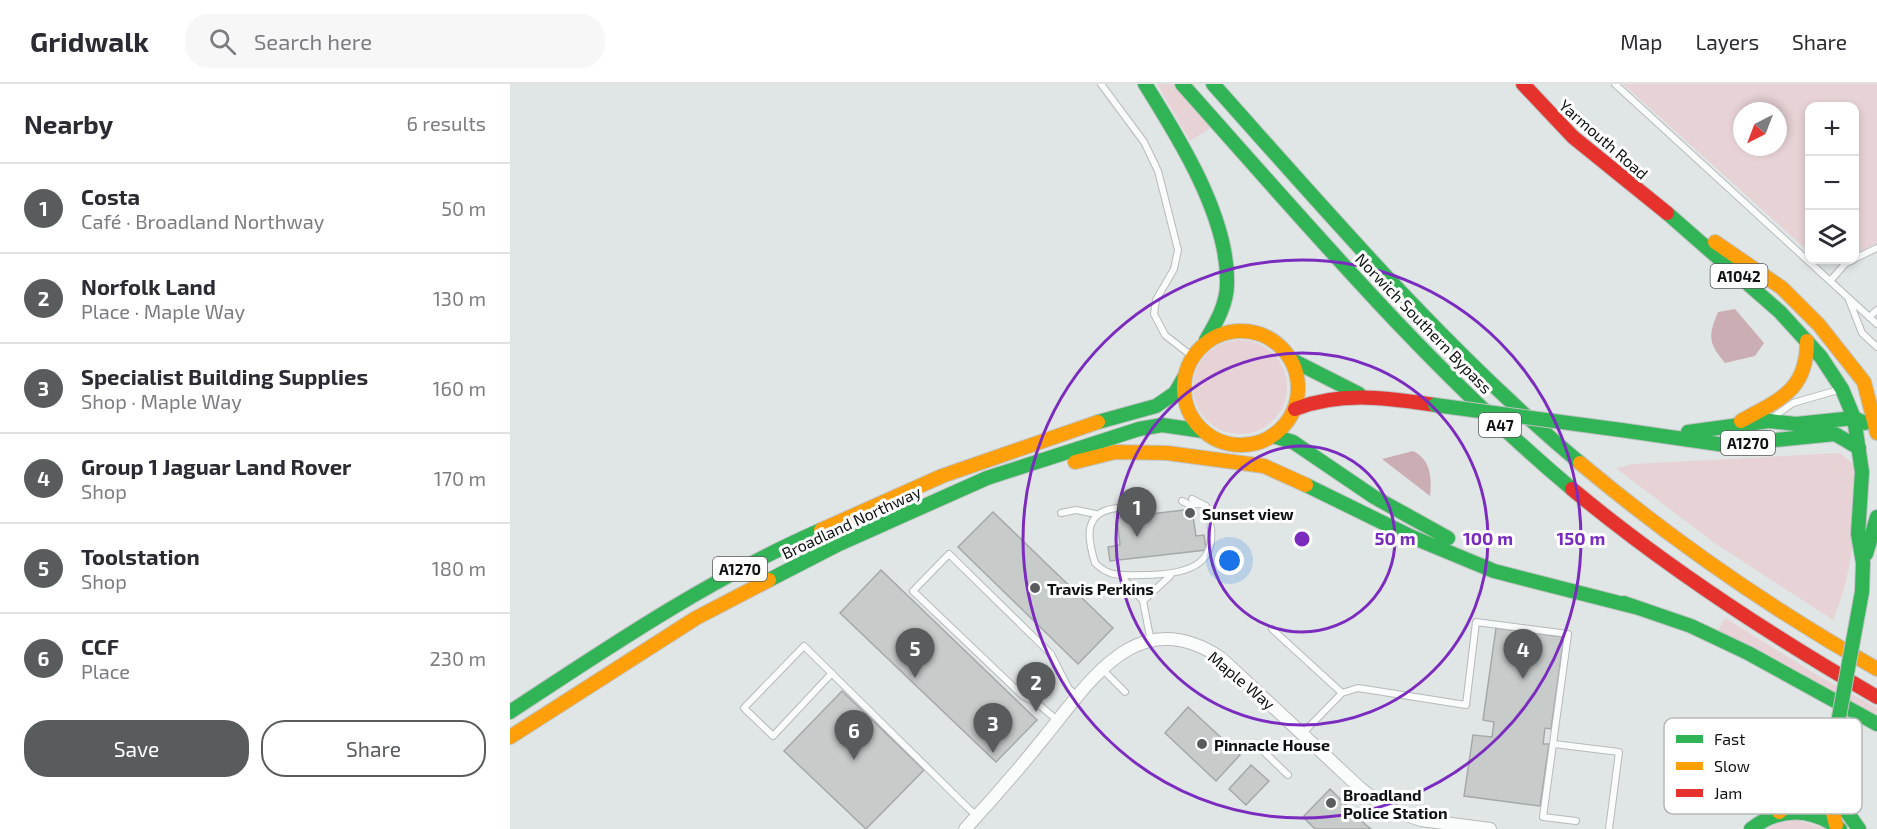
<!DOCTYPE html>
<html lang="en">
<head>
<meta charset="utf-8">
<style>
  :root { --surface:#fff; --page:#f7f7f7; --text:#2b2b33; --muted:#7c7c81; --line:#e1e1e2; --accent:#585c5c }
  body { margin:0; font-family:"Exo 2",sans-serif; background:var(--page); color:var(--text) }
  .controls { position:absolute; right:18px; top:18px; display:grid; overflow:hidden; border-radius:12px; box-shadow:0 3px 9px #0003 }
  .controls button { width:54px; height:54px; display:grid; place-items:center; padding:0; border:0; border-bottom:2px solid var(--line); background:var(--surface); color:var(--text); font:30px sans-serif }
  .compass { position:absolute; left:1223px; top:18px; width:54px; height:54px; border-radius:50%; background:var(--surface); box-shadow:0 3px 9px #0003; rotate:222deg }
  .you { position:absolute; left:720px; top:477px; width:21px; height:21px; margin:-15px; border:4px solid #fff; border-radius:50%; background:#1a73e8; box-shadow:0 0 0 9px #1a73e833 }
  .badge { display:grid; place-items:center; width:39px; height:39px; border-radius:50%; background:var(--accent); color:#fff; font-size:20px; font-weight:700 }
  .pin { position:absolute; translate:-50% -50px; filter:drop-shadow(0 2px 3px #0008) }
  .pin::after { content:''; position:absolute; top:32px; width:21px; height:18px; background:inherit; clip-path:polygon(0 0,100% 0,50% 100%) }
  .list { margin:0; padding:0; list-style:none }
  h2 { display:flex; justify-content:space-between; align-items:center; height:78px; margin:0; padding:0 24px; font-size:26px }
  h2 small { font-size:20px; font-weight:400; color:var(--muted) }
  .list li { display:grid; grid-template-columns:39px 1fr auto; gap:18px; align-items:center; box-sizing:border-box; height:90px; padding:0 24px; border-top:2px solid var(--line) }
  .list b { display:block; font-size:22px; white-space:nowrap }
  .list p { margin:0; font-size:20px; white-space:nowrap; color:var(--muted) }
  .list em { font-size:20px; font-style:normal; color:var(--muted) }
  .actions { display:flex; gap:12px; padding:18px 24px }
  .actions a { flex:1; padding:14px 0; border:2px solid var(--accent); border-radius:24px; text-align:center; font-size:21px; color:var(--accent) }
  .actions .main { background:var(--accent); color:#fff }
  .icon { flex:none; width:33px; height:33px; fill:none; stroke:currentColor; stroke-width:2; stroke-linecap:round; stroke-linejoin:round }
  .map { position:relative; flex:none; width:1367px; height:745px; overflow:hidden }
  header { display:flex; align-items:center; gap:36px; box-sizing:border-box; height:84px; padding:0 30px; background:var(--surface); border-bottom:2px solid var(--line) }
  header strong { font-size:28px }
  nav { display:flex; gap:33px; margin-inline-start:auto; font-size:21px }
  .search { width:420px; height:54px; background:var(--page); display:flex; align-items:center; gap:15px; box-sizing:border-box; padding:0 21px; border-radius:24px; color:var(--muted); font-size:22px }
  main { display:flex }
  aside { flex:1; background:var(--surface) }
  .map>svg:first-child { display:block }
  .green { fill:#e7d2d5; fill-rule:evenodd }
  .water { fill:#cbaeb3 }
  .building { fill:#c7cccb; stroke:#a4a8a8; stroke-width:1.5 }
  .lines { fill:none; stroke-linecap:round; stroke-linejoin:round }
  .lane-casing { stroke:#b6baba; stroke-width:8 }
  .street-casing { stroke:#b6baba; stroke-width:14 }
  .fast-casing { stroke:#bfc2c2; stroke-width:16 }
  .slow-casing { stroke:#bfc2c2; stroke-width:16 }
  .jam-casing { stroke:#bfc2c2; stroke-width:16 }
  .lane { stroke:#fafbfb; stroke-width:6 }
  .street { stroke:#fafbfb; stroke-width:12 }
  .fast { stroke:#30b455; stroke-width:14 }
  .slow { stroke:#ff9f0a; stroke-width:14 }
  .jam { stroke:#e5322d; stroke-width:14 }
  .fast-bridge-casing { stroke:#bfc2c2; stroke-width:16; stroke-linecap:butt }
  .fast-bridge { stroke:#30b455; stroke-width:14 }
  .ring { fill:none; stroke:#7b2cbf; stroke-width:3 }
  .poi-dot { fill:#585c5c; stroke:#fff; stroke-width:2 }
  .labels { text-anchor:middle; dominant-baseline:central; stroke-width:6; stroke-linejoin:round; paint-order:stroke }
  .shield { fill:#fff; stroke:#575959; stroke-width:1.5 }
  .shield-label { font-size:15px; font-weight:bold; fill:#0f1212 }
  .street-label { font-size:16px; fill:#0f1212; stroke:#fff }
  .poi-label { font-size:16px; font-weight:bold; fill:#0f1212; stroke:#fff; text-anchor:start }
  .key { fill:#fff; stroke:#b7b8b8; stroke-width:1.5 }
  .key-label { font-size:16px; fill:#0f1212 }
  .centre { fill:#7b2cbf; stroke:#fff; stroke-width:3 }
  .ring-label { font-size:18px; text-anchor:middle; font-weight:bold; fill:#7b2cbf; stroke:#fff; stroke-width:6; stroke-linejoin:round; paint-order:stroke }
</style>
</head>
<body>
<header>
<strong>Gridwalk</strong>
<div class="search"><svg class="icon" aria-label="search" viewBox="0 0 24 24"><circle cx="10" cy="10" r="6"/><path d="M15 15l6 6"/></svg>Search here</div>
<nav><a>Map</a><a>Layers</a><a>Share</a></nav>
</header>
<main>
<aside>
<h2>Nearby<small>6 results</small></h2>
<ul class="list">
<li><span class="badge">1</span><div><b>Costa</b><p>Café · Broadland Northway</p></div><em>50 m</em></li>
<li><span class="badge">2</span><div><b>Norfolk Land</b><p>Place · Maple Way</p></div><em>130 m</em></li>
<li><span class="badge">3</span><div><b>Specialist Building Supplies</b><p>Shop · Maple Way</p></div><em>160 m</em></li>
<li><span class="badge">4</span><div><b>Group 1 Jaguar Land Rover</b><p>Shop</p></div><em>170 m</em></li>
<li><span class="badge">5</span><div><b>Toolstation</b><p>Shop</p></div><em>180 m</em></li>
<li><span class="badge">6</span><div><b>CCF</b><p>Place</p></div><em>230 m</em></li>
</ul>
<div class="actions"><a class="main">Save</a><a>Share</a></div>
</aside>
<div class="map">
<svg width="1367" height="745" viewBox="0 0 1367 745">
  <rect width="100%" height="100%" fill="#e0e6e5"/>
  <!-- green -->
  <path class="green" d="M647,0H663L701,44L680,57Z
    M1113,0H1367V159L1345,170L1344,22H1300L1299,168ZM1232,27H1268V63H1232Z
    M683 303a47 47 0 1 1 94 0a47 47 0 1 1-94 0Z
    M1330,369L1343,380C1350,427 1342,493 1323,536L1203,458L1106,384L1123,380Z
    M1215,534L1307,591L1367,624V632L1208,546Z
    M1286,736L1318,745H1258L1269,739Z"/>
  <!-- water -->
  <path class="water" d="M1225,225L1254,259L1245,272L1215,279C1198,259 1198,252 1208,228Z
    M903,367C921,376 922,393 920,412L872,375Z"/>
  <!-- building -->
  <path class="building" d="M682,425L686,452L694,451L696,466L600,477L598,463L610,461L607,434Z
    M483,428L603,544L568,580L448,463Z
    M371,486L527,636L486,678L330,529Z
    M986,544L1054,553L1041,645L1035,644L1033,660H1039L1030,722L954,712L963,651L982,653L984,638L973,636Z
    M332,607L414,686L356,745L274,667Z
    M678,623L730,671L706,697L655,649Z
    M741,681L759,697L736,721L719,705Z
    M820,705L856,741L861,745H805L793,733Z"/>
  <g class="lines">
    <defs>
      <path id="lane" d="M591,0L634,58L648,87L668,166L664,185L646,216L644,230L655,251L683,273
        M1105,0L1367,240
        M1344,175L1367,164
        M1320,197L1336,179L1343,176
        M1339,216L1352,249L1367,263
        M1359,233L1367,226
        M1266,331L1283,319L1328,306
        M672,417L680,421L690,420
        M607,424C573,428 577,453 585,479C600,494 612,491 632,491C682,491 715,480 696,422L682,415
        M551,429L566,426L586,430
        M612,493L633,517L641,558
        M633,517L660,492
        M762,545L832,609
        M592,585L615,608
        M322,589L263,652L234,624L294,562L458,724L467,732
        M548,637L527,619L513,612L403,507L439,470L541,570L559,605L568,612
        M793,649L832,609L848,604L956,621L966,538L1058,550L1033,733L1066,737
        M1044,660L1109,668L1099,745
        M754,668L778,691"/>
      <path id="street" d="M455,745C482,716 508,686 533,655C580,598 626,518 711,574L850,704L876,724L911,736L980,745"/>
      <path id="fast" d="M635,0C669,54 719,134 717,200C717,220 706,239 696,256
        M672,0C797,140 918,284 1062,405
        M703,0C820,131 935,266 1070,379
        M1157,129L1270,228L1311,273L1332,305L1344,334L1352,388L1348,450L1353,479L1352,508L1343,557
        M782,276L849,310
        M588,338L646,322L665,309L675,292
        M1111,346L1215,361L1325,350L1349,364
        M1178,348L1259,337L1286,340L1344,334L1355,339
        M763,352L783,358L864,413L938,454
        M796,401L902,453L984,487L1125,523
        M1356,470L1367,433
        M259,496L329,460L477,394L629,345L652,341L693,347
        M1114,519L1181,542L1238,569L1367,640
        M0,628C100,562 201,494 311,446
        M1327,701L1334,724L1349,745
        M1241,745C1269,723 1301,723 1330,745"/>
      <path id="slow" d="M1205,158L1272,204L1309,241L1354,298L1367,349
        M674 304a57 57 0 1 1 114 0a57 57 0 1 1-114 0Z
        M1231,337C1270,315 1297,307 1297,257
        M565,378L605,368L657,369L754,382L796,401
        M1070,379C1163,457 1261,525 1367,585
        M311,446L432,392L588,338
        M0,653L186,534L259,496
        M1269,728L1298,705L1319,664
        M1326,741L1319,712L1327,677L1329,633"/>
      <path id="jam" d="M1013,0L1063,53L1157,129
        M785,325C832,307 876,314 925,321
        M1062,405C1157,484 1260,551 1367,613"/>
    </defs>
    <!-- lane casing -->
    <use href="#lane" class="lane-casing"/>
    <!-- street casing -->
    <use href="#street" class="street-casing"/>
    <!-- fast casing -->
    <use href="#fast" class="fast-casing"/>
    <!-- slow casing -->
    <use href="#slow" class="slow-casing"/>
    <!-- jam casing -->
    <use href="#jam" class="jam-casing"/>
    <!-- lane -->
    <use href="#lane" class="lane"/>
    <!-- street -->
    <use href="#street" class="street"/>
    <!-- fast -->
    <use href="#fast" class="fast"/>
    <!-- slow -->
    <use href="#slow" class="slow"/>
    <!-- jam -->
    <use href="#jam" class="jam"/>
    <defs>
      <path id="fast-bridge" d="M925,321L1111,346
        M1329,633L1343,557"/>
    </defs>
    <!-- fast-bridge casing -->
    <use href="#fast-bridge" class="fast-bridge-casing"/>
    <!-- fast-bridge -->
    <use href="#fast-bridge" class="fast-bridge"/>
  </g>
  <!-- distance rings -->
  <g class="ring">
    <circle cx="792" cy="455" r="93"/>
    <circle cx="792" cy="455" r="186"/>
    <circle cx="792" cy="455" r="279"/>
  </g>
  <!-- markers -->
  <g class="poi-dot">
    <circle cx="680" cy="429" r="6"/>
    <circle cx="525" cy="504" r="6"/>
    <circle cx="692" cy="660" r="6"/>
    <circle cx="821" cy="719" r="6"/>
  </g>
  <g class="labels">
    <!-- shield labels -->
    <g class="shield">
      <rect x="1200.5" y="180" width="57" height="24" rx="4.5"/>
      <rect x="969" y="329" width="42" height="24" rx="4.5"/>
      <rect x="1211" y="347" width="54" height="24" rx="4.5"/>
      <rect x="203" y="473" width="54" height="24" rx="4.5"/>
    </g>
    <g class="shield-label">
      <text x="1229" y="192">A1042</text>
      <text x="990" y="341">A47</text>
      <text x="1238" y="359">A1270</text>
      <text x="230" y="485">A1270</text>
    </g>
    <!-- street labels -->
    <g class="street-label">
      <text transform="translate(1094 55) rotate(41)">Yarmouth Road</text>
      <text transform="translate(914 239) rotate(46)">Norwich Southern Bypass</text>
      <text transform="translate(341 438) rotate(-25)">Broadland Northway</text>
      <text transform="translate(732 596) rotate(40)">Maple Way</text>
    </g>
    <!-- poi labels -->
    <g class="poi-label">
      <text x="692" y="429">Sunset view</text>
      <text x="537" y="504">Travis Perkins</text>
      <text x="704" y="660">Pinnacle House</text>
      <text x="833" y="710">Broadland<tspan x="833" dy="18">Police Station</tspan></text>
    </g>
  </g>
  <!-- legend -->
  <rect x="1154" y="634" width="198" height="96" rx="9" class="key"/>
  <rect x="1166" y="651" width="27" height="8" fill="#30b455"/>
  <rect x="1166" y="678" width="27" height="8" fill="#ff9f0a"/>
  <rect x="1166" y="705" width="27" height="8" fill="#e5322d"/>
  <g class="key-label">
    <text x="1204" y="661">Fast</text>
    <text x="1204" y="688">Slow</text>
    <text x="1204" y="715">Jam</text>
  </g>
  <circle cx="792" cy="455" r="9" class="centre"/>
  <g class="ring-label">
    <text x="885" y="461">50 m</text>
    <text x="978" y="461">100 m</text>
    <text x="1071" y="461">150 m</text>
  </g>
</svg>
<div class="controls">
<button>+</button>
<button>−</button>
<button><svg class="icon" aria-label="layers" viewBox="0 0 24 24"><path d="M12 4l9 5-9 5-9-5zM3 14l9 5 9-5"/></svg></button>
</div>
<svg class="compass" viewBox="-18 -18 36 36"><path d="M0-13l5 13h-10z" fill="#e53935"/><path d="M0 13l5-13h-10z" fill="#7c7c81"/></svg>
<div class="you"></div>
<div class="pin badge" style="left:627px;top:453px">1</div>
<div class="pin badge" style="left:526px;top:628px">2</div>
<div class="pin badge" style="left:483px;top:669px">3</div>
<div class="pin badge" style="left:1013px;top:595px">4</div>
<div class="pin badge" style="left:405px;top:594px">5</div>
<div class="pin badge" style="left:344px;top:676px">6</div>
</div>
</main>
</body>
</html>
